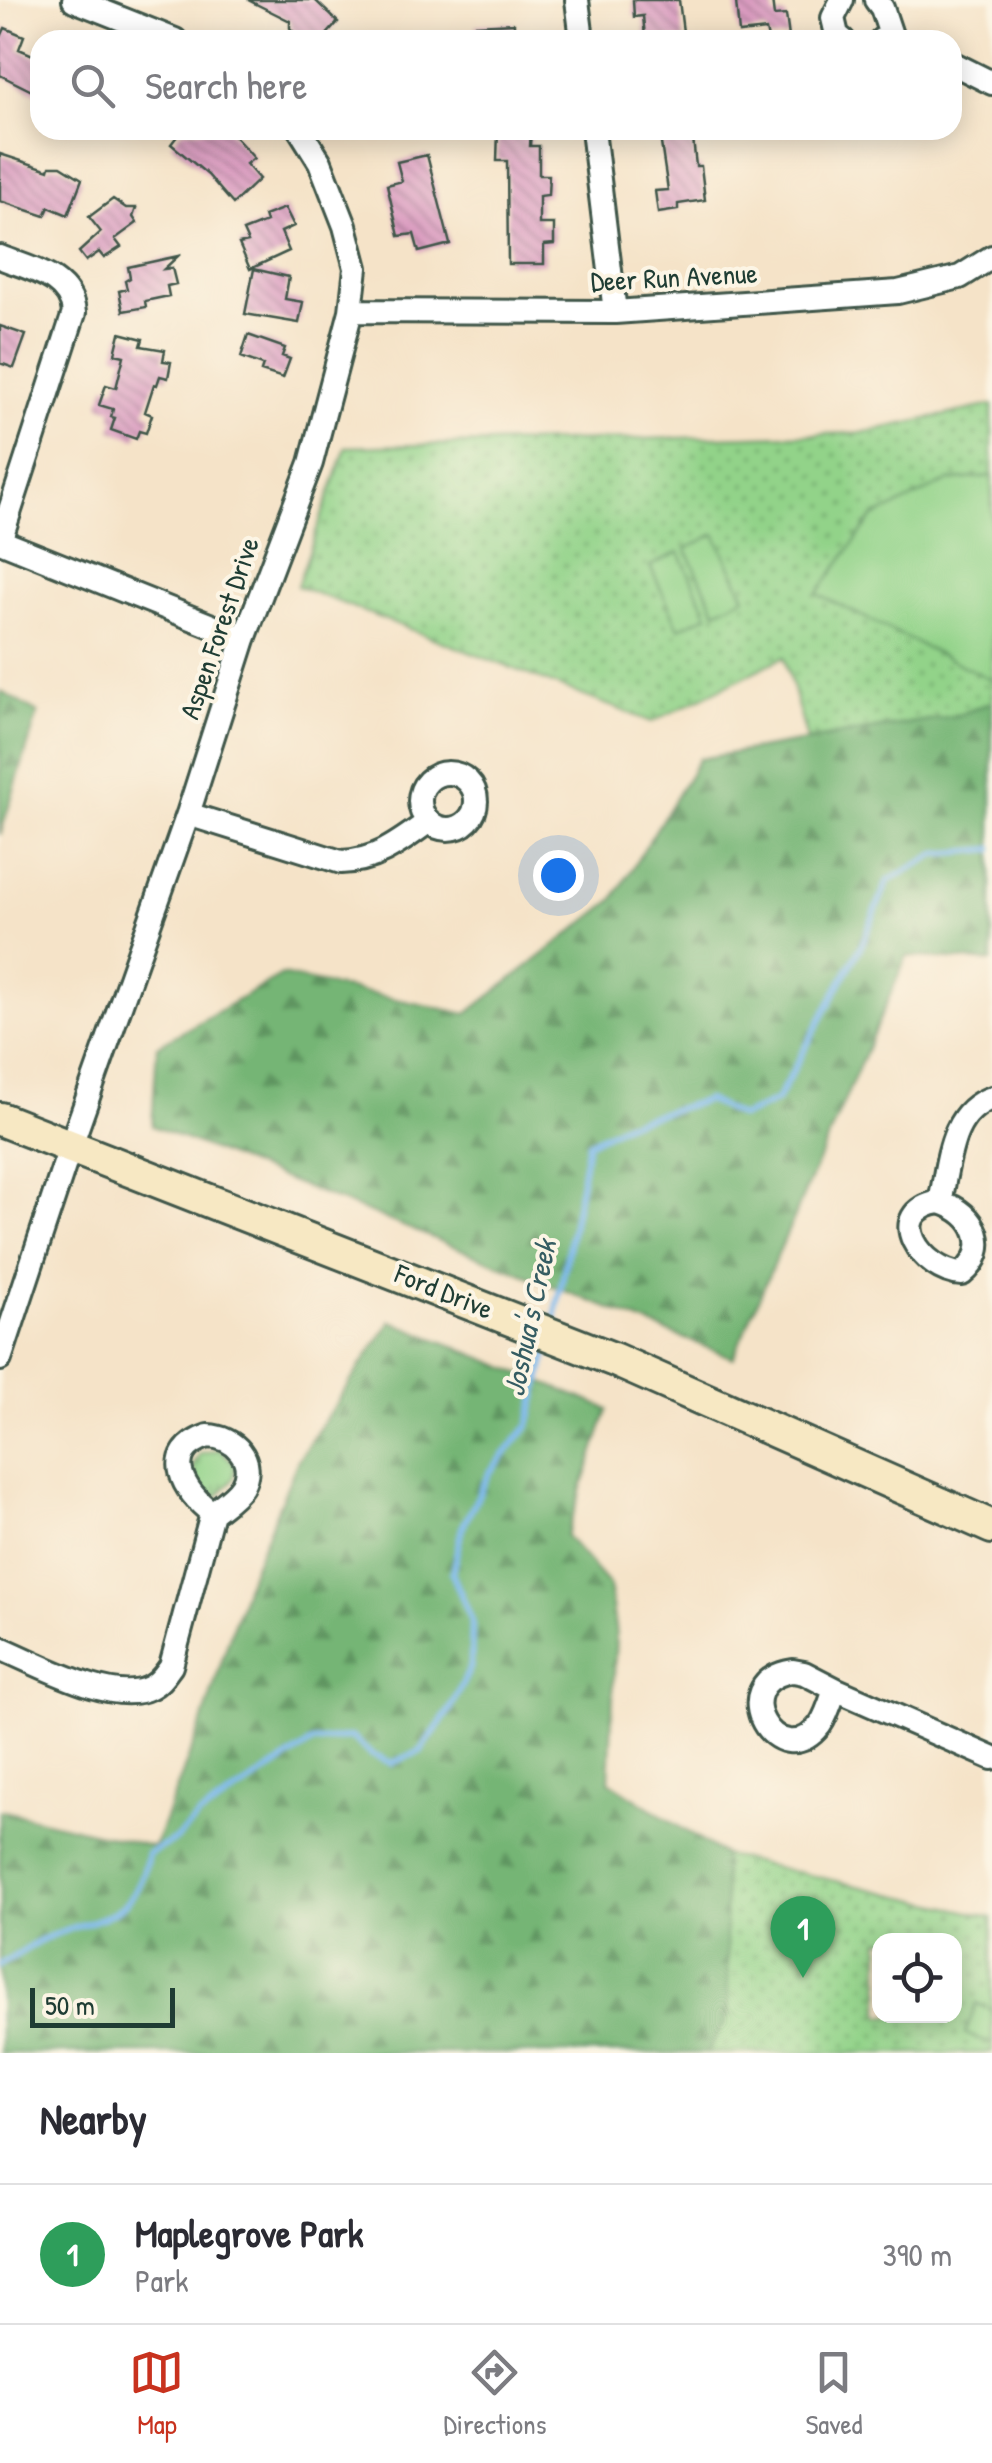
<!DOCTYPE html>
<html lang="en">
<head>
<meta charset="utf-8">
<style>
  :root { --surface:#fff; --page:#f2f2f3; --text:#2b2b33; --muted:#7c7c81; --line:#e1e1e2; --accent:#c8321e }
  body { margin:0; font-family:"Patrick Hand",sans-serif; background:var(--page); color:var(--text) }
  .controls { position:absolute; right:30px; bottom:30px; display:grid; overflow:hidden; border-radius:20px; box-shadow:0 5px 25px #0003 }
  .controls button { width:90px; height:90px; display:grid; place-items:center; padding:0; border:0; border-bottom:2px solid var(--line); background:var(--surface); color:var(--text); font:50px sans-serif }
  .scale { position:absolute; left:30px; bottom:25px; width:145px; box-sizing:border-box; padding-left:10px; border:5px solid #1f3d34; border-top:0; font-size:28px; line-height:35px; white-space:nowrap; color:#1f3d34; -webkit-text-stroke:8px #fcf5e5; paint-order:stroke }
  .you { position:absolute; left:558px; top:875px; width:35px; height:35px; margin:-25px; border:8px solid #fff; border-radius:50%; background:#1a73e8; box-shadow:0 0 0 15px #1a73e833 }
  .badge { display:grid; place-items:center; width:65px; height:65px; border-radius:50%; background:var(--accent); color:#fff; font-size:32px; font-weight:700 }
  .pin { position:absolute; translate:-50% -82px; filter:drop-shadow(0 2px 5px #0008) }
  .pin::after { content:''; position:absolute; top:52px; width:35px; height:30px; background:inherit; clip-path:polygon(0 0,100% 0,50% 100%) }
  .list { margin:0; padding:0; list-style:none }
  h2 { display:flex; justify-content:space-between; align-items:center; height:130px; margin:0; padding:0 40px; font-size:42px }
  h2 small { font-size:32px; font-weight:400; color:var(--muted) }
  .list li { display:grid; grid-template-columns:65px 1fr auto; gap:30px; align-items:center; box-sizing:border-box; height:140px; padding:0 40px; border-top:2px solid var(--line) }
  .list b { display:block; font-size:38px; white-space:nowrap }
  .list p { margin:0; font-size:32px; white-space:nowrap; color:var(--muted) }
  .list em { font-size:32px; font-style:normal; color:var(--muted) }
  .icon { flex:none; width:55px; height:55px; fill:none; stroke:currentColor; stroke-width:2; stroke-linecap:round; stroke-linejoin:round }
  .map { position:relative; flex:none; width:992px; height:2053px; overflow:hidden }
  .search { position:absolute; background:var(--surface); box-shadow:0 5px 25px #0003; left:30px; right:30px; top:30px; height:110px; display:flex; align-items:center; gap:25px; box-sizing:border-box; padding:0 35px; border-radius:30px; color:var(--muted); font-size:38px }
  .sheet { height:270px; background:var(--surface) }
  nav { display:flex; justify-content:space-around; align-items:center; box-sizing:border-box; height:140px; border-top:2px solid var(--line); background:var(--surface); font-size:28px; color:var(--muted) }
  nav a { display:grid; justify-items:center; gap:5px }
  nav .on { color:var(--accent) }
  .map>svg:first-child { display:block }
  .grass { fill:url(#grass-tufts); stroke:#58885e; stroke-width:2.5 }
  .forest { fill:url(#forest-firs); stroke:#4a7954; stroke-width:2.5 }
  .park { fill:url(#park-dots); stroke:#58885e; stroke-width:2.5; fill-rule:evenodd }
  .pitch { fill:#92d389; stroke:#58885e; stroke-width:2.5 }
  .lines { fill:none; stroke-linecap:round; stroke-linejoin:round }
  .stream { stroke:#78b7ec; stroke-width:6 }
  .building { fill:url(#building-back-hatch) }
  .minor-casing { stroke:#3f564a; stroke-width:28 }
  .secondary-casing { stroke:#3f564a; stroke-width:38 }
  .minor { stroke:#fff; stroke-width:22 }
  .secondary { stroke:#f7e8c3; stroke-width:32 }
  .labels { text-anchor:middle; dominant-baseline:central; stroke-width:8; stroke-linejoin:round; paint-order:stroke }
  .street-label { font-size:28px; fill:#1f3d34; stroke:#fcf5e5 }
  .water-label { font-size:30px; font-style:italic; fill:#355c62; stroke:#fcf5e5 }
</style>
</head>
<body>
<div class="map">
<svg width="992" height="2053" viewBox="0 0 992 2053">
  <defs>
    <pattern id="grass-tufts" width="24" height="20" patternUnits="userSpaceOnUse" patternTransform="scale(2.5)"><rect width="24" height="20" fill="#92d389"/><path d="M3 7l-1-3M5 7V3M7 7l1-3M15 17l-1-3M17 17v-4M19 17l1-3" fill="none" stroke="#77ac71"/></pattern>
    <pattern id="forest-firs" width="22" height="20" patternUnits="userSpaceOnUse" patternTransform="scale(2.5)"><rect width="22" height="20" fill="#75b575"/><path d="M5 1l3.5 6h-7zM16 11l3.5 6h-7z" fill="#5f9461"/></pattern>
    <pattern id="park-dots" width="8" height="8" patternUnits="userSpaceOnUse" patternTransform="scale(2.5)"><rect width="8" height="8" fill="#92d389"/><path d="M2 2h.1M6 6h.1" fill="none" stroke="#77ac71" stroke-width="1.8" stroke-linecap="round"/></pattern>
    <pattern id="building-back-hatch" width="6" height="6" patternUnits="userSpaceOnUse" patternTransform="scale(2.5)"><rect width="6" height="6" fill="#da9bc0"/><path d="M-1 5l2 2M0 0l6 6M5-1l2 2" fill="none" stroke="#b0809d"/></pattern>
  </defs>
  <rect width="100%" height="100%" fill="#fcf5e5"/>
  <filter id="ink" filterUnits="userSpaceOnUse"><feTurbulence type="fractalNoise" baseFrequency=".01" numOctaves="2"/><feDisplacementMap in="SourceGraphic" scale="20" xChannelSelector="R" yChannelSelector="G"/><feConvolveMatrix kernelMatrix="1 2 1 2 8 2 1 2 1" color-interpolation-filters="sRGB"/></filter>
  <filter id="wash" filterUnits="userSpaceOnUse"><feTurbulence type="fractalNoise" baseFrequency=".0048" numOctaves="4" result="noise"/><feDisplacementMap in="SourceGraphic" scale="40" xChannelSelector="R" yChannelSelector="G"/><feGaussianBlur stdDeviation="2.25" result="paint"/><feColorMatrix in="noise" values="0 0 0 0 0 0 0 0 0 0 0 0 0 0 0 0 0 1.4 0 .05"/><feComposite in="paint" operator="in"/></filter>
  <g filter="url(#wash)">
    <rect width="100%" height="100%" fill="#f5e3c8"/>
    <!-- grass -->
    <path class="grass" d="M220,1449L235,1464L234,1478L217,1497L210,1498L199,1486L193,1466L200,1454Z"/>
    <!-- forest -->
    <path class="forest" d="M0,691L38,713L0,835Z
      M992,702V962L907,956L733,1358L152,1126L157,1046L282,975L467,1014L613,900L699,759L958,715Z
      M391,1321L608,1409L566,1536L609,1585L616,1634L609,1781L723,1855L729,2015L707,2053H0V1810L154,1847L202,1723L246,1585L298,1460Z"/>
    <!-- park -->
    <path class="park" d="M992,405V702L958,715L807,740L784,657L652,722L297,586L346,447L861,433Z
      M723,1855L992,1917V2053H707L729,2015ZM880,1940H954V2016H880Z"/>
    <!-- pitch -->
    <path class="pitch" d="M992,476V680L817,594L872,518L948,481Z
      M715,534L745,597L716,611L686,549Z
      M679,552L708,615L679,628L650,566Z
      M976,2004L992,2010V2044L965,2034Z"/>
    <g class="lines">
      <!-- stream -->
      <path class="stream" d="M554,1324L588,1143L626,1123L707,1100L741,1117L777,1100L862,944L888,881L936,854L992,849
        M0,1965C16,1956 31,1945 48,1937C100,1914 135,1923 148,1854L176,1839L198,1817L313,1742L351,1737L372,1755L392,1763L421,1751L451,1708L471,1666L472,1621L452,1573L462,1528L490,1472L529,1425L549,1346"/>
    </g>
    <g id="blocks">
      <!-- building -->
      <path class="building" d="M248,0H315L338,22L322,40H301L290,28V21Z
        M633,0H679L684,40L645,37L643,16L634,17Z
        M772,0L774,16L786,15L789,37L768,39L766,30L739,33L736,2Z
        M514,23V39L475,40L476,25Z
        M5,28L24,36L19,49L40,58V95L0,75V39Z
        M182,130H229L254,158L246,164L259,179L233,204L208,175L171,144Z
        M498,130H531L530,146H539V175H549L548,195L539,196V224H554V244L544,245V264H508L507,161H497Z
        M659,130H692L696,166H701L705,200L678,204V210L658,213L655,191L668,190Z
        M0,154L49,170L50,166H61L82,179L68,215L49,207L45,216L0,201Z
        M427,155L450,244L419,252L414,234L399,236L387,185L402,181L397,162Z
        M113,199L126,208H136L133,217L137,223L115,239L121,247L104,258L99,252L86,261L79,252L101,232L89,217Z
        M285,208L294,226L281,232L289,251L250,269L239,244L248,242L243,231L266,222L264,216Z
        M178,256L164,269L172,268L176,284L167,286L169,296L145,301L146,307L123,311L119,291L127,289L125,281L130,278L128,267Z
        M254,269L289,277L285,299L303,302L299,323L245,314Z
        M0,326L26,335L14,368L0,363Z
        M120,333L143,339L141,346L165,350L163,361L171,362L168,378L160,376L157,385L154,384L145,412L152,415L146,433L139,431L136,439L111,430L115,418L111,417L113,409L99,405L106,385L116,388L124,356L115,354Z
        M248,335L285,348L282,356L290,359L283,378L261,371L263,365L241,357Z"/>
    </g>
  </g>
  <g filter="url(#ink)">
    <use href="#blocks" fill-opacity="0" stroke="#3f564a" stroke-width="2.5"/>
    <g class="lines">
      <defs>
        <path id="minor" d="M74,0L175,40
          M577,0L582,40
          M842,0L833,18L837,35L843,40
          M876,0L882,8L892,38L881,40
          M952,63L992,83
          M593,130L615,312
          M0,257C29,269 71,276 74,313L0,541
          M351,311L615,312L898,292L960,277L992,257
          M0,541L244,639
          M420 801a28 28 0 1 1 56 0a28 28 0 1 1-56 0Z
          M188,814L341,862C377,861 400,842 428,822
          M940,1202C978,1213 992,1250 962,1274C922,1272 881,1212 940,1202Z
          M940,1202C949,1163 949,1112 992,1098
          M0,1359L71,1145L188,814L244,639L311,463L351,311L356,268L345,226L320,162L300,130
          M208,1436C234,1437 257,1460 242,1486C235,1497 222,1505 212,1513C183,1491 160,1452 208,1436Z
          M0,1648C37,1663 112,1706 149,1688C160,1683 165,1674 171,1666L212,1513
          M793,1671L804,1673L835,1689C831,1701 827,1715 820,1725C778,1779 721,1682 793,1671Z
          M835,1689L992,1758"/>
        <path id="secondary" d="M0,1119L615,1360L992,1527"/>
      </defs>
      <!-- minor casing -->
      <use href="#minor" class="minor-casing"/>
      <!-- secondary casing -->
      <use href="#secondary" class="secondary-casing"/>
      <!-- minor -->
      <use href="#minor" class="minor"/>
      <!-- secondary -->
      <use href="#secondary" class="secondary"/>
    </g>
  </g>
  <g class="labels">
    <!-- street labels -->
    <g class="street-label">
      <text transform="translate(674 277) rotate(-3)">Deer Run Avenue</text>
      <text transform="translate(219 628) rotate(-71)">Aspen Forest Drive</text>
      <text transform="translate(444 1291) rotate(22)">Ford Drive</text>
    </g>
    <!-- water labels -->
    <g class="water-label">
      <text transform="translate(529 1318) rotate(-78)">Joshua's Creek</text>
    </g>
  </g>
</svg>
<div class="controls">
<button><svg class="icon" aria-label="locate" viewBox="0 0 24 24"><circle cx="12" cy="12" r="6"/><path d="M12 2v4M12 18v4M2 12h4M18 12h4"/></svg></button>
</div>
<div class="scale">50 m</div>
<div class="you"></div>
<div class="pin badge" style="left:803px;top:1978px;background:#2e9e5b">1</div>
<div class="search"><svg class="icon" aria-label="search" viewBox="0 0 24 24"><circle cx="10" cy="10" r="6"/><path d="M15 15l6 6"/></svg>Search here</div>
</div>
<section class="sheet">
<h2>Nearby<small></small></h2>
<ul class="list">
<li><span class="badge" style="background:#2e9e5b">1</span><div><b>Maplegrove Park</b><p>Park</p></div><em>390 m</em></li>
</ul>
</section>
<nav>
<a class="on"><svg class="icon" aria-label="map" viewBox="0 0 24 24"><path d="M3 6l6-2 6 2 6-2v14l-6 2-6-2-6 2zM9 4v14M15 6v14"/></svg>Map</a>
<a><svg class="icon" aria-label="directions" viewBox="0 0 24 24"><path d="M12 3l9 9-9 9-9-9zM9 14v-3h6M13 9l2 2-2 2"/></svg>Directions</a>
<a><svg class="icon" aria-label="saved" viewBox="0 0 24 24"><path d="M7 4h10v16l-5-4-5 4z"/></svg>Saved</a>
</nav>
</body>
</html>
